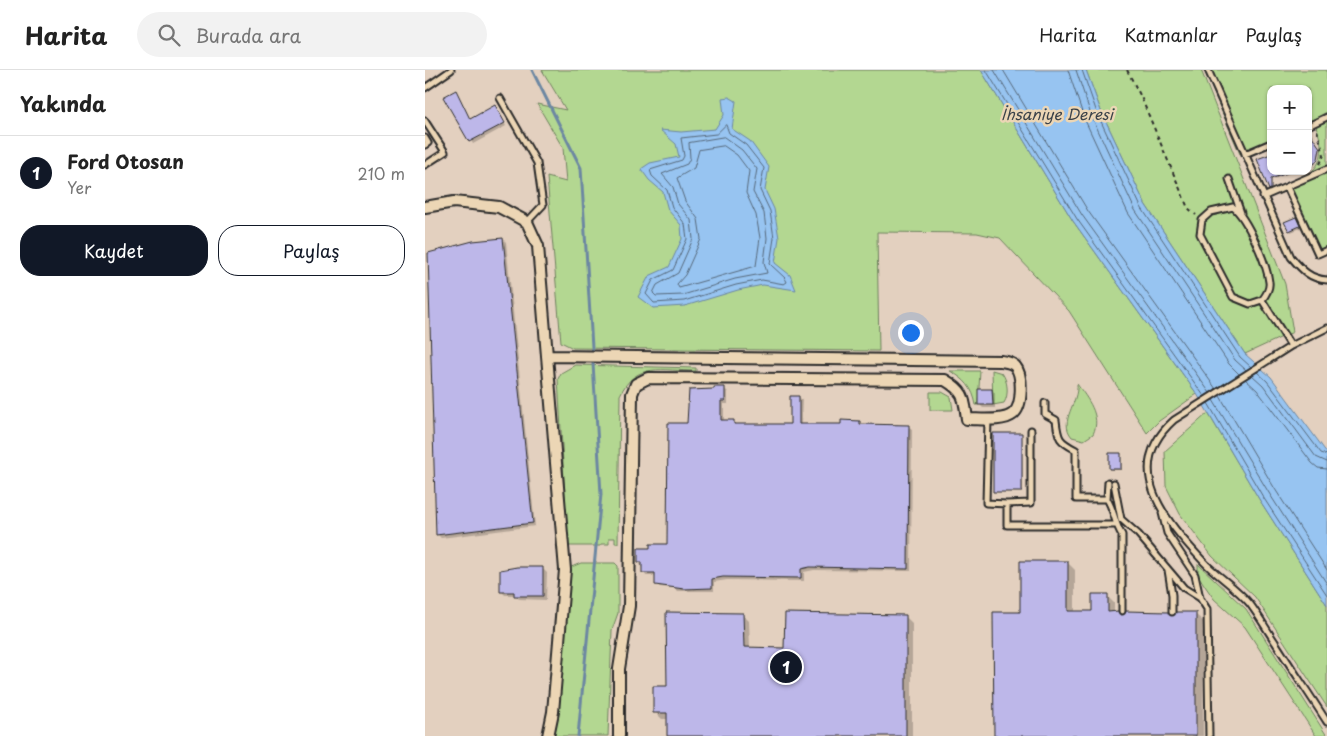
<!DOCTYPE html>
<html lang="tr">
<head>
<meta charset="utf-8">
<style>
  :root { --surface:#fff; --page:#f2f2f2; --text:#222; --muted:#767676; --line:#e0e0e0; --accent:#111827 }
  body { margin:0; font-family:"Playpen Sans",sans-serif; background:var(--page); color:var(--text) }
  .controls { position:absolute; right:15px; top:15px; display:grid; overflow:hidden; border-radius:10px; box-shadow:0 1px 4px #0004 }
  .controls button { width:45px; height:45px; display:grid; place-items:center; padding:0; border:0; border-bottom:1px solid var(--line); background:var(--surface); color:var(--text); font:25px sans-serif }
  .you { position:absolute; left:485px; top:262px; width:18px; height:18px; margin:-12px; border:4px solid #fff; border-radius:50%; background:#1a73e8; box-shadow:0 0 0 8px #1a73e833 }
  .badge { display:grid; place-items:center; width:32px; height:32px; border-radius:50%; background:var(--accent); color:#fff; font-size:16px; font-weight:700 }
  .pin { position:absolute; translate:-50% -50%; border:2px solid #fff; box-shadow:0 1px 5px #0006 }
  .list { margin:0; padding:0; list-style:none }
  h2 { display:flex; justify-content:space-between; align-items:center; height:65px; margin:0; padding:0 20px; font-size:21px }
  h2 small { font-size:16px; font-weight:400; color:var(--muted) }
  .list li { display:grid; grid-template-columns:32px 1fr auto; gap:15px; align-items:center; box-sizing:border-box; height:75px; padding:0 20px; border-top:1px solid var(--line) }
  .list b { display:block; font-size:19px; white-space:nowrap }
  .list p { margin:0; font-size:16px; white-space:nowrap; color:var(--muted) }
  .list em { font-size:16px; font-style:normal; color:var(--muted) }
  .actions { display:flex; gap:10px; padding:15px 20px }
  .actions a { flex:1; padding:11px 0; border:1px solid var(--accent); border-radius:20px; text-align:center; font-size:18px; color:var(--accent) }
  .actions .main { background:var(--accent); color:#fff }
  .icon { flex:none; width:28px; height:28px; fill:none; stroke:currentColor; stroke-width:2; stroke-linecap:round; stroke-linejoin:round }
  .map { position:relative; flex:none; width:902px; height:666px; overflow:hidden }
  header { display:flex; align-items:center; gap:30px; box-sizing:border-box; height:70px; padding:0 25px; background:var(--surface); border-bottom:1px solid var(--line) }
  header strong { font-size:24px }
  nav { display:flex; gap:28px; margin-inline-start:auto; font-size:18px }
  .search { width:350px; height:45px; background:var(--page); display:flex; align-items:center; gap:12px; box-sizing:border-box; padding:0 18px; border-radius:28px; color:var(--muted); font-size:19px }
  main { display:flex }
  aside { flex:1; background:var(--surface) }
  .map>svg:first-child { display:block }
  .green { fill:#b3d791; stroke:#6f815e }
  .water { fill:#97c4f1; stroke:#6c87a2 }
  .shadow { fill:#0003 }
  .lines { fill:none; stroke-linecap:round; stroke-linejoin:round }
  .shore { stroke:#56687a; stroke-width:1 }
  .stream { stroke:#6c87a2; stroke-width:3 }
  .building { fill:#bdb7e9; stroke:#2b2b2b }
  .lane-casing { stroke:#2b2b2b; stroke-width:9 }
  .street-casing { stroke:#2b2b2b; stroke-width:14 }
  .path { stroke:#2b2b2b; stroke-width:2; stroke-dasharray:4 4; stroke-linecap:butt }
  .lane { stroke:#ecd6b5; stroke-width:5 }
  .street { stroke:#ecd6b5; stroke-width:10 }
  .labels { text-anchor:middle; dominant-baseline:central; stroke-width:5; stroke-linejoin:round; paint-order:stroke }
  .water-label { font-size:15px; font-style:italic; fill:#3b4249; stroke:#ecd6b5 }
</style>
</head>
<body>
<header>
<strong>Harita</strong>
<div class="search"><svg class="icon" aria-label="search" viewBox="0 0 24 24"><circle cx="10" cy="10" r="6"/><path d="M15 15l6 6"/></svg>Burada ara</div>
<nav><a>Harita</a><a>Katmanlar</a><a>Paylaş</a></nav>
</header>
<main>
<aside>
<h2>Yakında<small></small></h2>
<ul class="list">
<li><span class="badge">1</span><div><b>Ford Otosan</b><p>Yer</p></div><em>210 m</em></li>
</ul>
<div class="actions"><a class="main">Kaydet</a><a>Paylaş</a></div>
</aside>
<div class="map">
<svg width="902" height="666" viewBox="0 0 902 666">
  <rect width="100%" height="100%" fill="#e3d0bf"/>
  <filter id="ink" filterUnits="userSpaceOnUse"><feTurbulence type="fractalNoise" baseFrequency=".02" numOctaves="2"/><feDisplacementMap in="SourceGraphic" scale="10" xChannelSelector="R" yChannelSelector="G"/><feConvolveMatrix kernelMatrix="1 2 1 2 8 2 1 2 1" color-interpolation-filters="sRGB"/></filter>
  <g filter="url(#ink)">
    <!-- green -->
    <path class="green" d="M117,0H556L648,151L772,324L734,351L722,363L644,241L575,168L552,163L452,162L454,281L148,278L136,272L122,107L141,112L138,78L112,34L141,40Z
      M661,0H776L860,214L868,262L820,284L720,134L676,41Z
      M779,0H902V42L883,52V19H846V70L815,84Z
      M902,47V180L893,184L862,117L889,104L887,101C902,87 896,71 890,53Z
      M150,295L271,298V301C238,301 211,291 195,325L193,473H190V468H184V474H176L175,476H143L133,309L136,303Z
      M567,300L577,303C583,311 584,325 579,333L568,335Z
      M525,301H555L553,335H551C548,318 540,309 525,301Z
      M652,314C662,328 677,346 668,364L659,370L647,367C633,351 654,333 652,314Z
      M505,322H517L526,327L528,340H505Z
      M783,343L834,429L902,535V637L830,527L787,486L755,444L741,416L740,381Z
      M156,493H190L193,496V543L187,560L183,666H128L144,498Z
      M773,494L821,539L902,666H891L820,557L789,529L780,516L773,505Z"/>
    <!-- water -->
    <path class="water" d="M556,0H661L676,41L720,134L820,284L846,307L902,383V535L834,429L772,324L648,151Z
      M304,27L311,31L307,59L325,71L344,97L340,120L349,139L354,168L350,193L365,205L371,220L338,215L313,220L260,236L228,238L213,227L224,206L244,197L257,169L256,155L243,140L238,122L224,110L216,99L225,93L254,87L251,74L235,60L256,62L290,59L299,45L297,28Z"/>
    <!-- shadow -->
    <path class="shadow" d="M31,22L46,50L70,37L81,56L48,74L19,28Z
      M883,66L891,71L896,80L891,94L883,96Z
      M872,149L876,158L866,162L861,152Z
      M78,169L81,172L110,456L16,468L13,465L4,184Z
      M300,319L303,322V334H299V351H308L312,355H366L374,327L377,330L376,355L417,356L434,352L438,356H483L487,359L486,501L389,500L379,502V511L302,510L289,512V521H252L249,518L235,517L231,514V506H221L214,492L227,479L243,475L264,355L265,321Z
      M567,320L570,323V338H558L555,335Z
      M597,364L598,422H571L570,421Z
      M696,385L697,400H686L685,399Z
      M642,492L650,500V542H668L682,526L689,533V543L697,547L747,548L770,544L778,551V666H570L596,543Z
      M118,499L122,503L121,530L94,529L90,525H80L76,521Z
      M317,544L324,551L325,578L361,579L480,546L487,553V666H243V649H237L230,642L243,617Z"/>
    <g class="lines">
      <!-- shore -->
      <path class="shore" d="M561,0L652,149L779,326
        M569,0L657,145L785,323
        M578,0L663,141L791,319
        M643,0L659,48L703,143L804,294L814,304
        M651,0L666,45L710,140L810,290L821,300
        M657,0L672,43L716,137L815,287L826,297
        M301,55L304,63L321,75L339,98L335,120L345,141L349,168L345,194L360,208L362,212L359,214L337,210L311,215L259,231L229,233L221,224L228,210L248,200L262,169L260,154L247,137L242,120L227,106L225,100L257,90L259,86L256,68L291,64Z
        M299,67L317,80L332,99L328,122L339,143L342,168L339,192L342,203L310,209L258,225L231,226L228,223L232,215L253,203L268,169L266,150L253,134L248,117L237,104L262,94L265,88L264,73Z
        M299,76L312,85L324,101L321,123L331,145L335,168L331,196L254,218L252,214L260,205L276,169L273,149L260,131L252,108L269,98L274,80Z
        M832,302L842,311L896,383L902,385
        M827,305L838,315L891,387L902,392
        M820,309L832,320L887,393L893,398L902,399
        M795,326L850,419L902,500
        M788,330L844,423L902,514
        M783,333L838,427L902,525"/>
      <!-- stream -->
      <path class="stream" d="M107,0L156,98L176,424L153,666"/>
    </g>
    <!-- building -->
    <path class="building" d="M31,20L45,49L70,35L80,53L44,72L18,27Z
      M883,60L895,78L893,89L883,101Z
      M846,84V101L865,102L846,109V119L844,120L832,89Z
      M871,147L875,156L864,161L859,152Z
      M78,168L108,453L11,465L3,183L48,171Z
      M289,317H300V331H296V350H309V354H365V326H374V354H416V350L435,351V354L484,355L483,499L385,497L376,499V508L298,507L287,509V518L259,519L230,515V503H217V492H213V478H225V474H242L243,353H262L264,320L289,319Z
      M553,319H567L568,335H553Z
      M568,363H597V422H568Z
      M684,383H696V399H684Z
      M595,491H643V541H667V524H683V542L693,541L697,545L701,541L743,542L747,546L751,542H771V666H569L568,542H595Z
      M92,497H118V526H89V522H75V500Z
      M241,542L318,543L319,577L359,578L360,543L481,545V666H242V643H228V616H242Z"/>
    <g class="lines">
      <defs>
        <path id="lane" d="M783,0L866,187C877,200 885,209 902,210
          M0,18L26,0
          M75,28L112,93L118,135L102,152
          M0,51L20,82L0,95
          M883,56L902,47
          M0,68L3,73L0,75
          M820,84L846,73
          M804,109L816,143
          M862,117L893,184L902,180
          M838,127L902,99
          M837,230C841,225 845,218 844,212C842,194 822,148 808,137L786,142L777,150L775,164L808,227L825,234L837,230L866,276
          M902,258L866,276L749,350C695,398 740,450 778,491C792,506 812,518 825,534C834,546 842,560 850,572C867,599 885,625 902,652
          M620,333V344L631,350C633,369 634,371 651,380V429H682L683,412
          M563,349L561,433L582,434
          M606,360V433L582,434V455H690
          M689,413L696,449L713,464L759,518L775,528
          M682,429C690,442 689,453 697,465V541
          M737,443L742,463L770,505L775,528L782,539L784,666
          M743,500L747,525V542"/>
        <path id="street" d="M0,137L29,132L74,137L102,152L113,176L122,286
          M123,666L128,642L140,500L122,286L576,291C581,292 586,292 590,296C598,305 598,336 588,344C578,352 556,349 542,349C539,328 540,322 520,310L223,308L211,314L207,324L204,536L194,599V666"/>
      </defs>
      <!-- lane casing -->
      <use href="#lane" class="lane-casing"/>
      <!-- street casing -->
      <use href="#street" class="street-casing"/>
      <!-- path -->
      <path class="path" d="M702,0L716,27L763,138L771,145
        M892,60L899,85L895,94"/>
      <!-- lane -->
      <use href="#lane" class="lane"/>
      <!-- street -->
      <use href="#street" class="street"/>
    </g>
  </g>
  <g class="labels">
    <!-- water labels -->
    <g class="water-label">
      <text x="632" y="43">İhsaniye Deresi</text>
    </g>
  </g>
</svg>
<div class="controls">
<button>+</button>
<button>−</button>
</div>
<div class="you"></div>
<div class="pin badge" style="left:361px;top:597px">1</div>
</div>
</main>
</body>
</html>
